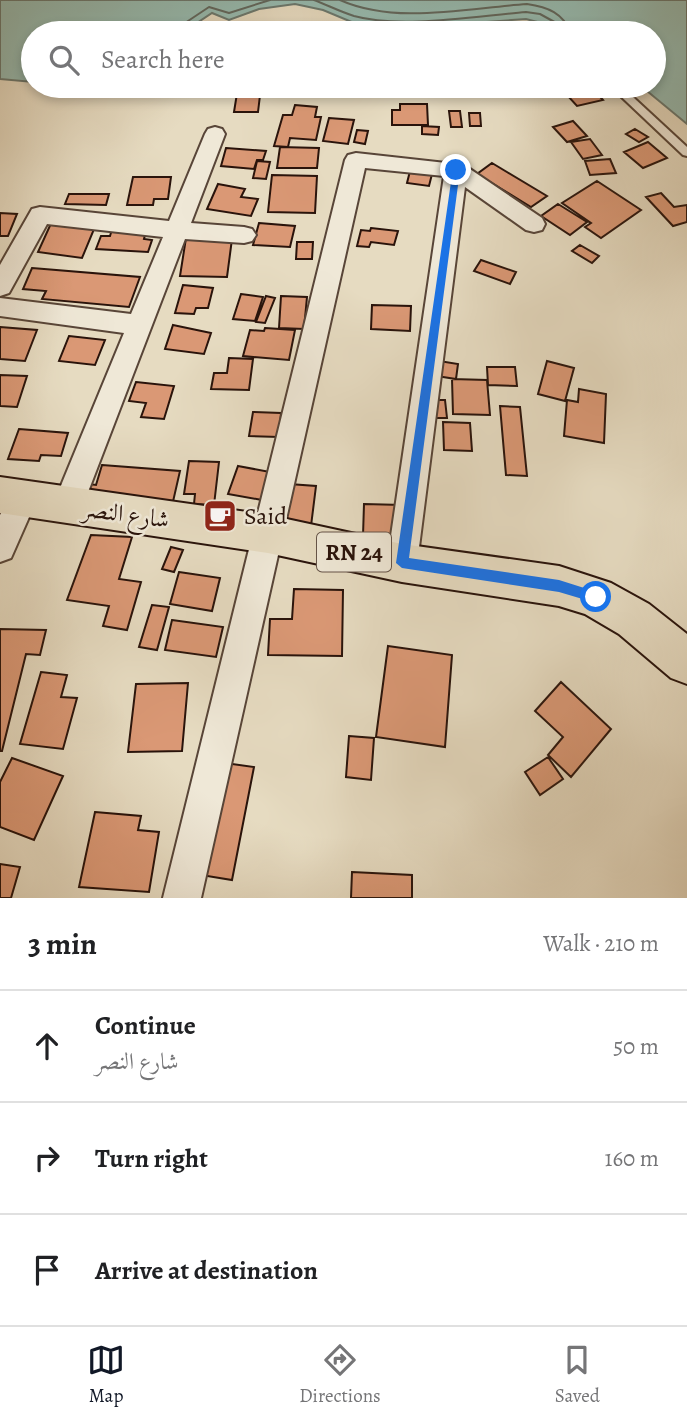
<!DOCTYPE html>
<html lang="en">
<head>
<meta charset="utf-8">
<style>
  :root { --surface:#fff; --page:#f6f6f6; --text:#202124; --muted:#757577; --line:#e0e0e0; --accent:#111827 }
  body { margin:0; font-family:Alegreya,Amiri,serif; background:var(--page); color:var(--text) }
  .stop { position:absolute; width:21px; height:21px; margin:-16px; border:5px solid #1a73e8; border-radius:50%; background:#fff }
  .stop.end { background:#1a73e8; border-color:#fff; box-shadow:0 2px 7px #0008 }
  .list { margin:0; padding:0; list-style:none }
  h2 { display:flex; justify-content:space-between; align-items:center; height:91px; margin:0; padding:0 28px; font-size:30px }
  h2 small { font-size:23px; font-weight:400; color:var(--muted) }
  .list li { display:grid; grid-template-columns:46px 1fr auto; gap:21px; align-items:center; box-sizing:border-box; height:112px; padding:0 28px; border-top:2px solid var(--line) }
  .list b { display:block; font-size:26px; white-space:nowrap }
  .list p { margin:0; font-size:23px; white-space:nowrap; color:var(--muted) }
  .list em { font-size:23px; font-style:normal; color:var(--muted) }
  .icon { flex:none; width:38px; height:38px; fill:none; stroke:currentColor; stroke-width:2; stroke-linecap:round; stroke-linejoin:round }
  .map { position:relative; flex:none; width:687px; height:898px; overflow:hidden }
  .search { position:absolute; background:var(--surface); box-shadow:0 4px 10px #0003; left:21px; right:21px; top:21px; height:77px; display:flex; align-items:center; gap:18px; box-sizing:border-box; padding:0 24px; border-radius:38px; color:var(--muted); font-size:26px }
  .sheet { height:427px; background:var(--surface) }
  nav { display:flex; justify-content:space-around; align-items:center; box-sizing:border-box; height:98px; border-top:2px solid var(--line); background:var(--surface); font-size:19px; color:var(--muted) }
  nav a { display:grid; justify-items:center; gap:4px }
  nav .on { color:var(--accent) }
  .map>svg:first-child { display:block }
  .water { fill:#96bbb1; stroke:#6a786f; stroke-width:2 }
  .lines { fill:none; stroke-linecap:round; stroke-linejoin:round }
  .shore { stroke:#60675e; stroke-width:2 }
  .building { fill:#da9875; stroke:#29130b; stroke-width:2 }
  .service-casing { stroke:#584538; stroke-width:4 }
  .minor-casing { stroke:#584538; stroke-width:4 }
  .primary-casing { stroke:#29130b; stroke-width:4 }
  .service { fill:#efe8d7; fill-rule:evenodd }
  .minor { fill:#efe8d7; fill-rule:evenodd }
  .primary { fill:#e6dbc1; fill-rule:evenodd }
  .route { fill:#1a73e8 }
  .labels { text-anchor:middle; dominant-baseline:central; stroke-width:5; stroke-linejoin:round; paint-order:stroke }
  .shield { fill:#efe8d7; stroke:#645348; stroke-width:2 }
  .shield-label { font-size:23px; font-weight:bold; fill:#29130b }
  .street-label { font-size:24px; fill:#29130b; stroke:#efe8d7 }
  .poi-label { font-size:24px; fill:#29130b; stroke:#efe8d7; text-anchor:start }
</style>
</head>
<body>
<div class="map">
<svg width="687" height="898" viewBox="0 0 687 898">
  <rect width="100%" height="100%" fill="#e6dbc1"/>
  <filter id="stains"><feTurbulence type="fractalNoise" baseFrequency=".00286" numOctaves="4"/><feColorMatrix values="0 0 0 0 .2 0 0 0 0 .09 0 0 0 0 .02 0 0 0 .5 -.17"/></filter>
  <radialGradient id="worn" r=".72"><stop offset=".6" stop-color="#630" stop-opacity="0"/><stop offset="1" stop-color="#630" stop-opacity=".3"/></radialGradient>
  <!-- water -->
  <path class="water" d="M0,0H687V124L641,86H654V33H560L545,24L526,19L406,28L379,27L354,23L323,10L295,4L259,9L229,20L212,13L182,33H33V82L0,79Z"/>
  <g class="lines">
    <!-- shore -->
    <path class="shore" d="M314,0C327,5 341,12 354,16C401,29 476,16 526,12L540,14L560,25L562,33
      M340,0C396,25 468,8 527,4C548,7 563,13 571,33
      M179,33L182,25L209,7L229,13L270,0"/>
  </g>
  <!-- building -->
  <path class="building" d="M568,86H590L603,100L577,106L567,95L574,93Z
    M238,87H261L258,112H234Z
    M400,104H427L428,125H392V110H400Z
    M295,105L317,107L315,117H321L316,140L290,138L288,147L274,146L283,115H292Z
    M449,111H460L462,127H451Z
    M469,113H480L481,126H470Z
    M329,118L354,120L348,144L323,141Z
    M573,121L587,136L567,142L553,127Z
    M422,126L439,127L438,135L422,134Z
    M635,129L648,137L639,142L626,134Z
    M357,130L368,131L365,144L354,142Z
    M590,139L602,155L583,159L571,142Z
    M648,142L667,158L643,168L624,152Z
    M280,147L319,148L317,168H277Z
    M226,148L266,151L263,160H257L254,169L221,166Z
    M610,159L616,173L590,175L585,161Z
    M257,161L270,162L266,179L253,178Z
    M492,163L547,196L531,207L477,174Z
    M411,167L433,170L429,186L407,183Z
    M272,175L317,176L315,213L268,212Z
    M133,177H171L168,199H154L153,205H127Z
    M597,181L641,210L601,238L585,227L591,223L562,203Z
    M218,184L245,189L241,197L258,199L251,216L207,209Z
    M661,193L674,207L687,205V222L673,226L646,197Z
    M69,194H109L106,205L65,204Z
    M558,204L587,222L570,235L541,216Z
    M0,213L17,214L8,236H0Z
    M53,219L97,222L82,258L38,252Z
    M259,223L295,226L290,247L253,245Z
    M113,226L147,228L144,239L152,240L148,252L96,249L101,236H110Z
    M371,228L398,231L394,245L371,242L369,247L357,246L361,230L370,231Z
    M186,238L232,239L227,277L180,276Z
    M297,242H313L312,259H296Z
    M580,245L599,256L592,263L572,251Z
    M481,260L516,272L510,284L474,271Z
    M32,268L140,277L129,307L42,299L46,291L23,289Z
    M183,285L213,288L208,308H196L194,314L175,313Z
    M241,294L263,297L255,321L233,319Z
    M266,296L275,298L265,323L256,322Z
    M281,296L307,297L304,329L279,328Z
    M372,305L411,306L410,331L371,329Z
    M173,325L211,333L204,354L165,349Z
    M0,327L37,330L25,361L0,359Z
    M265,328L295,330L289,360L243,356L250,330L264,331Z
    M69,336L105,340L95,365L59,361Z
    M229,358L253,359L249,390L211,389L214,373H227Z
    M433,360L458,364L456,379L430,375Z
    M547,361L574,368L565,401L538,394Z
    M487,367H515L517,386L488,385Z
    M0,375L27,376L17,407L0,406Z
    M452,379L487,380L490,415L453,414Z
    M136,382L174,386L164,419L141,417L146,403L129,401Z
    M579,389L606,394L604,443L564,436L567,400L578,402Z
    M428,400H445L447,418H430Z
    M500,406L520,407L527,476L506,475Z
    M253,412L281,413L279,437L249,436Z
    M443,422L470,423L472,451L444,450Z
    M19,429L68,433L61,456L41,455L39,461L8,459Z
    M189,461L219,462L214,505L194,504L195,494H184Z
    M102,465L180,471L172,506L85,498L89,484L96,485Z
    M238,466L270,472L262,500L228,494Z
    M289,484L316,486L311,526L283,523Z
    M364,504L402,505V538L363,536Z
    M91,535L132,537L119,579L141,582L127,630L103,626L109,606L67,600Z
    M171,547L183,550L174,572L162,569Z
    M179,572L220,578L212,611L170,604Z
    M294,589L343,590L342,656L268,655L270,619H292Z
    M152,605L169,607L157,650L139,647Z
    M172,620L223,627L216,657L165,650Z
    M0,629L46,630L40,655L26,654L2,751H0Z
    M388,646L452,655L445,747L376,737Z
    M41,672L67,675L61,697L77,698L63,749L20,744Z
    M561,682L611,729L571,777L548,755L563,737L535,711Z
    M188,683L182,751L128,752L136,684Z
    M349,736L374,738L371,780L346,777Z
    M548,757L563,779L540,795L525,772Z
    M12,758L63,776L34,840L0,827V782Z
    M225,763L254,767L232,880L201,875Z
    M95,812L141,816L138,830L159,832L149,892L79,887Z
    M0,864L20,867L11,898H0Z
    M352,872L412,875V898H351Z"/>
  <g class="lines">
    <defs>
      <path id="service" d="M610,86H621L687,147V156L683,155Z"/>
      <path id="minor" d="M215,127L222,129L225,134L191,223L244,227L252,229L256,235L252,241L244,243L185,239L83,505L78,514L68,518L58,514L53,505L124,333L0,316V298L131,314L163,237L47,224L9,293L0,296V265L32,209L40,207L169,221L205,134L208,129Z
        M356,153L464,165L542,218L545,224L542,230L534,232L526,230L465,187L417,563L413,573L402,577L391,573L387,563L444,176L365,168L201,898H163L345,160L348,155Z
        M22,486L32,490L37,499L11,558L0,562V515L12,490Z"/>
      <path id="primary" d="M0,477L268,515L402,544L559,566L611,583L649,604L687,634V684L671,678L619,634L585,614L559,606L402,582L268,553L0,513Z"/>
    </defs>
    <!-- service casing -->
    <use href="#service" class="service-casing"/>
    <!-- minor casing -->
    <use href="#minor" class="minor-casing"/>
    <!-- primary casing -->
    <use href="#primary" class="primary-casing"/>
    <!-- service -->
    <use href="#service" class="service"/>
    <!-- minor -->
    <use href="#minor" class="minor"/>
    <!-- primary -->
    <use href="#primary" class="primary"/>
  </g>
  <!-- route -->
  <path class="route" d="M453,168L460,170L409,558L559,580L600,593V602L596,603L559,592L402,568L396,563Z"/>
  <!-- icons -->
  <defs>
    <symbol id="cafe-square" viewBox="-11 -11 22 22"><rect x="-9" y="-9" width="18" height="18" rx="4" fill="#8f2418" stroke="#efe8d7"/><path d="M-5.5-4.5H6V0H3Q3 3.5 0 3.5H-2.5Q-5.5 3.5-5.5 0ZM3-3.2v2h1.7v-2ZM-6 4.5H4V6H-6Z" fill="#fff"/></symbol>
  </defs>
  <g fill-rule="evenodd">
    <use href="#cafe-square" x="201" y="497" width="38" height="38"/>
  </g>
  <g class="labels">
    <!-- shield labels -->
    <rect class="shield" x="317" y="532.5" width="74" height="39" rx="5"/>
    <g class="shield-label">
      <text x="354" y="552">RN 24</text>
    </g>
    <!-- street labels -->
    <g class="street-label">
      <text transform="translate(126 514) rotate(8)">شارع النصر</text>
    </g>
    <!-- poi labels -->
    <g class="poi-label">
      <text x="244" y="516">Said</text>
    </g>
  </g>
  <rect width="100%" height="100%" filter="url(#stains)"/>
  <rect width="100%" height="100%" fill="url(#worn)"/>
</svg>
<div class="stop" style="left:596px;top:597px"></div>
<div class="stop end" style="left:456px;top:170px"></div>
<div class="search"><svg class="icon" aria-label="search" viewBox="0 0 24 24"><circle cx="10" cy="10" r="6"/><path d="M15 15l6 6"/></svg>Search here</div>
</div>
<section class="sheet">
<h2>3 min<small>Walk · 210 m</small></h2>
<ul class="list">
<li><svg class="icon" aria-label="ahead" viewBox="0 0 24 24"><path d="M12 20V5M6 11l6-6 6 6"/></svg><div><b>Continue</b><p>شارع النصر</p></div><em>50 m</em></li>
<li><svg class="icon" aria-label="right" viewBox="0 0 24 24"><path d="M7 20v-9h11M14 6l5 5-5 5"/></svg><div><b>Turn right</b></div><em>160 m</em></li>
<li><svg class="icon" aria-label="arrive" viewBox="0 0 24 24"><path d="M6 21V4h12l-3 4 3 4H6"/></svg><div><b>Arrive at destination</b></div></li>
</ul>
</section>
<nav>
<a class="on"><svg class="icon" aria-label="map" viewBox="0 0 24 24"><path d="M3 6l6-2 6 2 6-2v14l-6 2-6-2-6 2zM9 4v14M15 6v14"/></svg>Map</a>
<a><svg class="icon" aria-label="directions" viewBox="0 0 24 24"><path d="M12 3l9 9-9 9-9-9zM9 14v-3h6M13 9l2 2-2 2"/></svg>Directions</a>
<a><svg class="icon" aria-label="saved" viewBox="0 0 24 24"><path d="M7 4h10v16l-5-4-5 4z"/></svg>Saved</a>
</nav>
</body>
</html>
